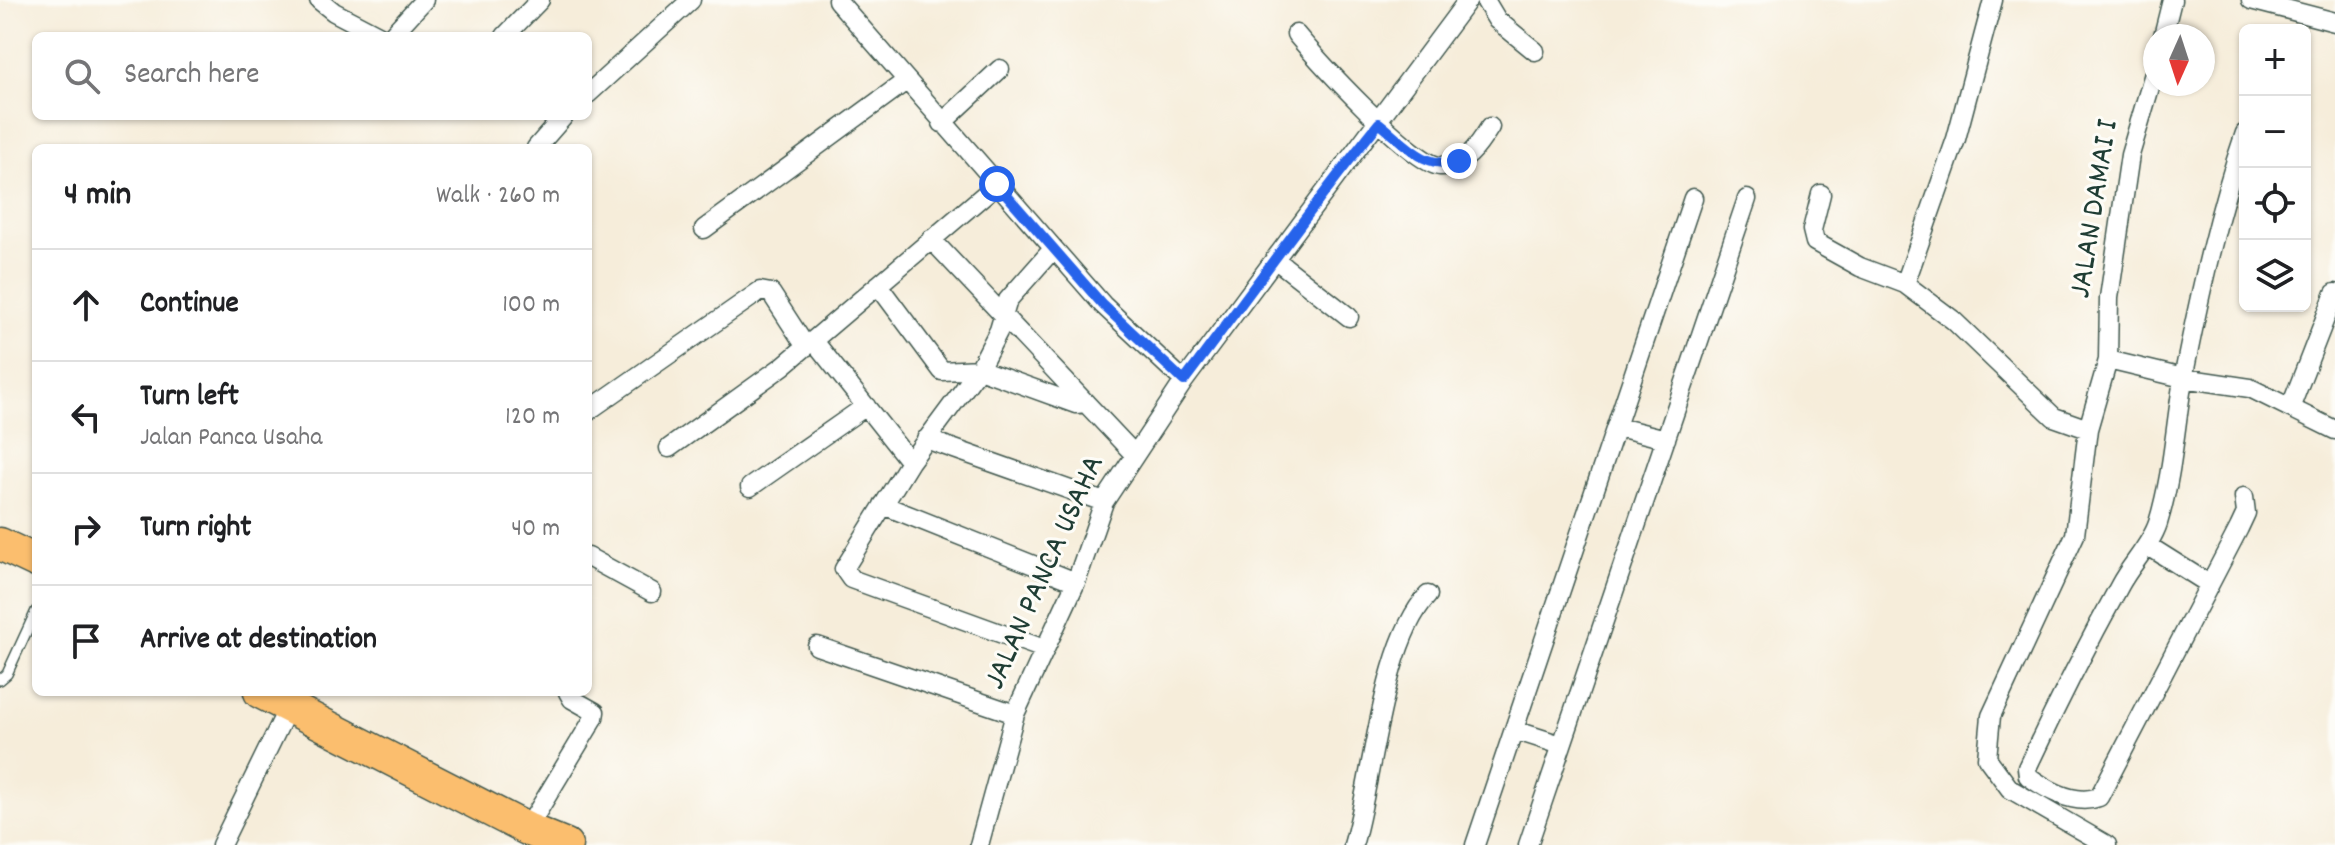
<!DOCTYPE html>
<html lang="en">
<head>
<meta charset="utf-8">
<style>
  :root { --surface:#fff; --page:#f2f2f2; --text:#202124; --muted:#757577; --line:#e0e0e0 }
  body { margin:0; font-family:Dekko,sans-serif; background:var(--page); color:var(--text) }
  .controls { position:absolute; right:24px; top:24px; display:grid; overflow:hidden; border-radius:12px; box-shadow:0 2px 6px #0004 }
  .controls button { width:72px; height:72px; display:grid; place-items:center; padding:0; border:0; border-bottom:2px solid var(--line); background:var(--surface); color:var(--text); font:40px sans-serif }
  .compass { position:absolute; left:2143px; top:24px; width:72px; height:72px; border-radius:50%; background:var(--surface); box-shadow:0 2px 6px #0004; rotate:183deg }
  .stop { position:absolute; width:24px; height:24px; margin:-18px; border:6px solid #2563eb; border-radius:50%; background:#fff }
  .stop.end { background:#2563eb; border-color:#fff; box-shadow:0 2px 8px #0008 }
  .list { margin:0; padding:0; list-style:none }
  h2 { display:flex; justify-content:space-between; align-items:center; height:104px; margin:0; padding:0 32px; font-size:34px }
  h2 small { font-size:26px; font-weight:400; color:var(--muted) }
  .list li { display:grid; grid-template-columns:52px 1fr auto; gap:24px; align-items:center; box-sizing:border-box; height:112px; padding:0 32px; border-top:2px solid var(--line) }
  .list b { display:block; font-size:30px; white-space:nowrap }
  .list p { margin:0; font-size:26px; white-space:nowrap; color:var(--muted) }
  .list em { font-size:26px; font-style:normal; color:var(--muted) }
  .icon { flex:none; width:44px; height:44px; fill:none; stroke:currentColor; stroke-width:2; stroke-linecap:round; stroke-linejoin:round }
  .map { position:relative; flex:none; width:2335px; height:845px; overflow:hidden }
  .search { position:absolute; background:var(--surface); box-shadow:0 2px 6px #0004; left:32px; top:32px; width:560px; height:88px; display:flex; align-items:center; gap:20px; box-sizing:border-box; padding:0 28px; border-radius:12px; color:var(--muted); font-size:30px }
  .panel { position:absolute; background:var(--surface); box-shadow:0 2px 6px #0004; left:32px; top:144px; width:560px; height:552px; border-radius:12px }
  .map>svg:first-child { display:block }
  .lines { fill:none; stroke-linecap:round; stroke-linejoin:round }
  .lane-casing { stroke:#3f574d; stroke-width:12 }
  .street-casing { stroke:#3f574d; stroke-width:21 }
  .highway-casing { stroke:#3f574d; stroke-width:35 }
  .lane { stroke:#fff; stroke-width:9 }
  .street { stroke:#fff; stroke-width:18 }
  .highway { stroke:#fbbe6e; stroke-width:32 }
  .route { stroke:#2563eb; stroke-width:10 }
  .labels { text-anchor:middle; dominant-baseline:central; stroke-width:6; stroke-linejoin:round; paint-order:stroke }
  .street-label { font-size:32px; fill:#1f3d34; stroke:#fdfcf7 }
</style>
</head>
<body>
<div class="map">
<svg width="2335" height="845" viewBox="0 0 2335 845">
  <rect width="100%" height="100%" fill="#fdfcf7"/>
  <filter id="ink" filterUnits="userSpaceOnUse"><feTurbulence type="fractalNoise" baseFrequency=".0125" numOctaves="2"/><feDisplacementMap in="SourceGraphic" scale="16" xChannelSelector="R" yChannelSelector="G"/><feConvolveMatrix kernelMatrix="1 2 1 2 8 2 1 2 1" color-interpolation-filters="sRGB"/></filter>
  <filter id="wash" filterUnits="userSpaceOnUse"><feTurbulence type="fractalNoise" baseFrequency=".006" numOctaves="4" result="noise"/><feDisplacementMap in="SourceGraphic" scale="32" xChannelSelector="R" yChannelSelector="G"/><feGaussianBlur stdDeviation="1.8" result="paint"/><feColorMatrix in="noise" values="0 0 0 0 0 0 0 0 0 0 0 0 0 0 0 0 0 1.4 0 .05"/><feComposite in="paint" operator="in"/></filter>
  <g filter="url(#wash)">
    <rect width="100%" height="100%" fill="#f6edda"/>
  </g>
  <g filter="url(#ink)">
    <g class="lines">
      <defs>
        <path id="lane" d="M0,680L7,674L36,611"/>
        <path id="street" d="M319,0L334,12L380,36
          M837,0L1103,305L1184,381
          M1485,0L1497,20L1535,51
          M1993,0L1956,139L1905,284L1953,320L2054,417L2088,429
          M2251,0L2335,22
          M1296,34C1316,58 1412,164 1440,166C1465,167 1479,145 1490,127
          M391,36L424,0
          M505,36L540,0
          M2163,36L2172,0
          M588,94L691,0
          M942,123L1000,69
          M536,148L564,116
          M1821,194L1812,230L1815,242L1860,267L1905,284
          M704,229L906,81
          M931,239L1133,453
          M1276,260L1349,317
          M878,285L942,371L979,369L1076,404L1086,403
          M814,341L910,462
          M2108,360L2109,298L2130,155L2155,70
          M2291,406L2335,293
          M588,411L760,291L771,293L806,347
          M1618,427L1666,439
          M926,439L1104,502
          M669,448L783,366L997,184
          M750,487L866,406
          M2244,497L2246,513L2239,528L2099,797C2075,806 2047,790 2028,776L2027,768C2056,706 2087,645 2120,585C2131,564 2151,545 2158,523C2173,474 2175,424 2184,374C2200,293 2218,211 2245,133
          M883,505L1076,582
          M2147,545L2209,584
          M588,557L652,592
          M817,646L1015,714
          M1044,649L851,579L844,569L910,462L979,369L999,330L1008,300L1053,249
          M1514,730L1561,745
          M527,829L594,718L595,712L572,699L568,692
          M221,845L288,708
          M979,845L1015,714L1076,582L1104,502L1184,381L1468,0
          M1353,845C1373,779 1382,643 1428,595
          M1475,845L1693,198
          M1528,845L1747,199
          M2107,845L2010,789L1987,758L1991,716L2075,535L2088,429L2108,360L2183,378L2250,388L2335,430"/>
        <path id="highway" d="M0,544L36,561
          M260,692L527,829L566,845"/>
      </defs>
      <!-- lane casing -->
      <use href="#lane" class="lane-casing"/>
      <!-- street casing -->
      <use href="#street" class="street-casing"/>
      <!-- highway casing -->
      <use href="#highway" class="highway-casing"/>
      <!-- lane -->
      <use href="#lane" class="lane"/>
      <!-- street -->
      <use href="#street" class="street"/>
      <!-- highway -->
      <use href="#highway" class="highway"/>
    </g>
  </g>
  <g class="lines" filter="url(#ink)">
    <!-- route -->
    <path class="route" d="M997,184L1103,305L1184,381C1249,295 1311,207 1379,123C1406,144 1423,170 1459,161"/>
  </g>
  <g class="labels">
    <!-- street labels -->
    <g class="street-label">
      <text transform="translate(2096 209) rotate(-81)">JALAN DAMAI I</text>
      <text transform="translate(1046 573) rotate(-66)">JALAN PANCA USAHA</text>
    </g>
  </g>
</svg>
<div class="controls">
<button>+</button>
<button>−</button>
<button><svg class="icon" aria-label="locate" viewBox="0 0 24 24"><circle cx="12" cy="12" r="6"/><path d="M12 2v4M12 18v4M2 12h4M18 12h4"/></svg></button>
<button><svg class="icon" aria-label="layers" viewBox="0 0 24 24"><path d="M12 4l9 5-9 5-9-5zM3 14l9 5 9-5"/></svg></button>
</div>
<svg class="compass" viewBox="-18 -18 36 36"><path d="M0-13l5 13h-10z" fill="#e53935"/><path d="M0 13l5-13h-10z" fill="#757577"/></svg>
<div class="stop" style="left:997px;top:184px"></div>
<div class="stop end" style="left:1459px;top:161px"></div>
<div class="search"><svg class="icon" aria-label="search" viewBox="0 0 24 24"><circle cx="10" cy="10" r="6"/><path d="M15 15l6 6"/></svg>Search here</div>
<section class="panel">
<h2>4 min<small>Walk · 260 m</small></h2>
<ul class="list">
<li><svg class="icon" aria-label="ahead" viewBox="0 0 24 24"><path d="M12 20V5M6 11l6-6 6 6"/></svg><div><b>Continue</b></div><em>100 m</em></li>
<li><svg class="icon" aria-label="left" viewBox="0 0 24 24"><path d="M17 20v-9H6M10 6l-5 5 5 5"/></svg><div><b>Turn left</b><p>Jalan Panca Usaha</p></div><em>120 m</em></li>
<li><svg class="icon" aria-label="right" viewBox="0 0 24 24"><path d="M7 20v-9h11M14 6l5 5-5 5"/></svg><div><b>Turn right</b></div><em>40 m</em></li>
<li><svg class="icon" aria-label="arrive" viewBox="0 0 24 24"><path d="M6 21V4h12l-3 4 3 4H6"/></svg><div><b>Arrive at destination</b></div></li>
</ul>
</section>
</div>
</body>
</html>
